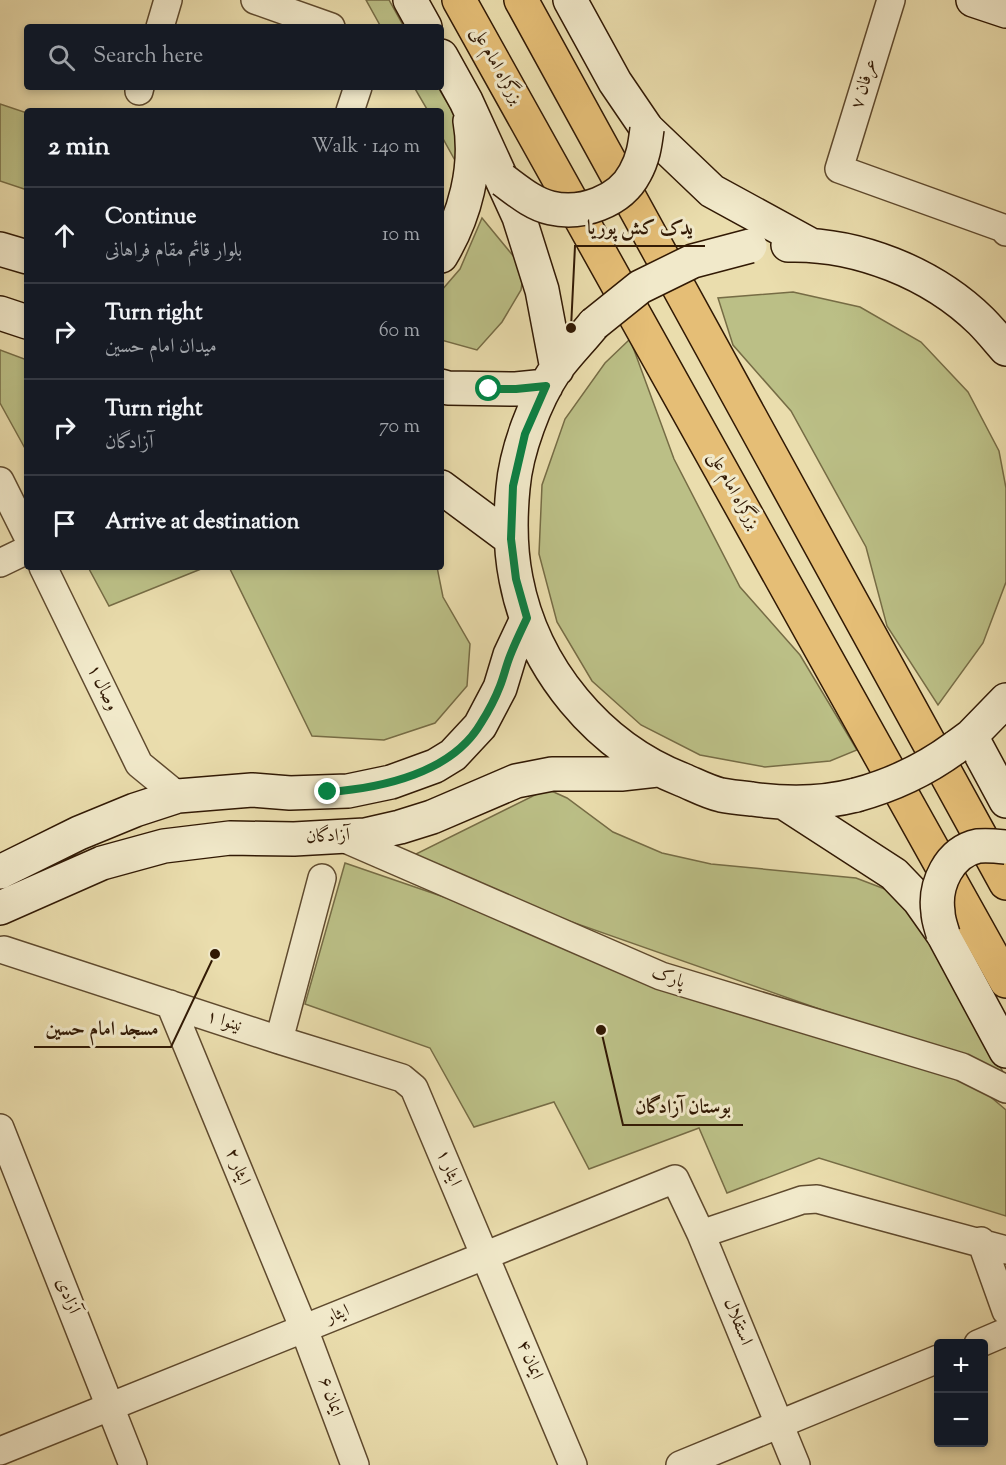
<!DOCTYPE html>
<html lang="en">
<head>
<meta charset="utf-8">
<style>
  :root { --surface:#171b24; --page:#20242c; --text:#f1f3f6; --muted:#9ea1a6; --line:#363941 }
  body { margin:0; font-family:"Sorts Mill Goudy",Amiri,serif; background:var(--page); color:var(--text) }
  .controls { position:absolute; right:18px; bottom:18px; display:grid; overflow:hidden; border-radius:6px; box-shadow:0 3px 9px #0003 }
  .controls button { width:54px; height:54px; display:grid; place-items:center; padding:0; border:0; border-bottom:2px solid var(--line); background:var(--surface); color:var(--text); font:30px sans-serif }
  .stop { position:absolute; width:18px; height:18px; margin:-14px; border:4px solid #0b8043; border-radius:50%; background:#fff }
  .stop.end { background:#0b8043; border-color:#fff; box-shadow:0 2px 6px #0008 }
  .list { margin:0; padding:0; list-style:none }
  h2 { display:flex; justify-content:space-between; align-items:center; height:78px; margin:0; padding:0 24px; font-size:26px }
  h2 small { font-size:20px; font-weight:400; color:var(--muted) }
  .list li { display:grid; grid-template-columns:39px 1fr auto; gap:18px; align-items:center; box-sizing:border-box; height:96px; padding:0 24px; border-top:2px solid var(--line) }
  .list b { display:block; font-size:22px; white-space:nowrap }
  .list p { margin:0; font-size:20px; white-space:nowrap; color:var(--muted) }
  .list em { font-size:20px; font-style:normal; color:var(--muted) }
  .icon { flex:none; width:33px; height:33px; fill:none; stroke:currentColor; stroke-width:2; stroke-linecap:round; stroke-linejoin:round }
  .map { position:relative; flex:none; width:1006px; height:1465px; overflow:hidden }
  .search { position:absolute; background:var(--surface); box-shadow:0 3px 9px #0003; left:24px; top:24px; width:420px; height:66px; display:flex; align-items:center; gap:15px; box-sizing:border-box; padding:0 21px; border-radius:6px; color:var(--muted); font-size:22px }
  .panel { position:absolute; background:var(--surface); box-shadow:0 3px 9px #0003; left:24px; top:108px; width:420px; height:462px; border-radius:6px }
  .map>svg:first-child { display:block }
  .green { fill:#bbbf86; stroke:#766c45; stroke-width:1.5 }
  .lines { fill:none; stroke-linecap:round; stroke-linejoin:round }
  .street-casing { stroke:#5f4a2e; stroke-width:30 }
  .secondary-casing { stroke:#311904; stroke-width:36 }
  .highway-casing { stroke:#311904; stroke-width:36 }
  .street { stroke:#f1e9ca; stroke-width:27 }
  .secondary { stroke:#f1e9ca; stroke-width:33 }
  .highway { stroke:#e5be76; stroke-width:33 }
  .secondary-bridge-casing { stroke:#311904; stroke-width:36; stroke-linecap:butt }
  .secondary-bridge { stroke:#f1e9ca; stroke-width:33 }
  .route { stroke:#0b8043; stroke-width:8 }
  .labels { text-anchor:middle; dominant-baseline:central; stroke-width:6; stroke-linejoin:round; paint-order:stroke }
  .street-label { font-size:18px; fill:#311904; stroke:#f1e9ca }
  .leader { fill:none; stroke:#311904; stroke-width:2 }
  .callout-dot { fill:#311904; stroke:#f1e9ca; stroke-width:2 }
  .callout-label { font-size:20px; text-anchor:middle; font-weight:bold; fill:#311904; stroke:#f1e9ca; stroke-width:6; stroke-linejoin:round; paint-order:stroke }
</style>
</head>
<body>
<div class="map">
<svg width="1006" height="1465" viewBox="0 0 1006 1465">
  <rect width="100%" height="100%" fill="#eaddad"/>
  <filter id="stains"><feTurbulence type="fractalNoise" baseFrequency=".00333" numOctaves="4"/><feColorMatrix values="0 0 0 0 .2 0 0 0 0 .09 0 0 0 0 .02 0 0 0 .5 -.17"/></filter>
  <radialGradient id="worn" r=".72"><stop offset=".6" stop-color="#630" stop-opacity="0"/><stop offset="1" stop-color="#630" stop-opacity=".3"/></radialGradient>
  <!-- green -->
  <path class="green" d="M366,0H389L404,27H381Z
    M414,87H438L465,133L457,164L441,135V111H428Z
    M0,104L27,113V190L0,181Z
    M482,218L524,269L521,290L502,322L477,350L441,340V291L460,269Z
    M793,292L860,307L921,342L968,392L999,451L1006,488V582L983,643L938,705L887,626L866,547L791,411L733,345L718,298Z
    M630,339L674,459L740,587L800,655L857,750L830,761L765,767L700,755L641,725L592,681L557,622L539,554L542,485L565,419L605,363Z
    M0,350L27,360V452L0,403Z
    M88,567H206L109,606Z
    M229,567H437L443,597L470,644L467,686L435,723L384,740L312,736Z
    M547,789L567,798L613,832L662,853L711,864L856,878L890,891L925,926L1004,1074L413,866L416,854Z
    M345,863L508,919L636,980L771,1011L973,1082L1006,1110V1216L819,1158L727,1193L699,1128L589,1169L554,1102L474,1127L430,1048L305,1004Z"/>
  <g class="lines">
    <defs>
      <path id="street" d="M255,0L331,27
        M891,0L839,169L1003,228L1006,232
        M160,27L168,0
        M139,91L140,87
        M350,111L358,87
        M0,481L27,535
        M0,563L27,550
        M43,567L139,764L178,796
        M341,837L661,976L962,1067L1006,1089
        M4,950L279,1040L402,1078L414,1088L573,1465
        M170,1004L304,1329L355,1465
        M279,1040L322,878
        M0,1128L133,1465
        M701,1234L802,1200L817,1199L1006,1250
        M981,1241L1006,1311
        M978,1344L1006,1332
        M0,1451L675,1179L701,1234L796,1465
        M680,1465L938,1359"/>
      <path id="secondary" d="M410,0L425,27
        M570,0L615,82L647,129L712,191L809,244
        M973,0L1006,11
        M441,56L466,101L519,217L542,290L557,369
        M788,245C857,243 932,273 981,321C990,330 998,340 1006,349
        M0,249L27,257
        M441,256C465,216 478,167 470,121
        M0,313L27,322
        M594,324C582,339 568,353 556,369C535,400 516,451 513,488C510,518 510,549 516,579C533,668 598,747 683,780C695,785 708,792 721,795C731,797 742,798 752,799C787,804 821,804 856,795
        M441,386L448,388L516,389L546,386
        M441,487L511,539
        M971,736L1006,801
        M956,747L971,736L1006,700
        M786,804L894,874L919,900L943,934L1006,1051
        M0,872L79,833L135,810L178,796L252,790L290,793L348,791L391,782L435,766L453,755L480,726L500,688L510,655L527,619
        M0,908L102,863L164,846L230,838L294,839L365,835L400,827L432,817L516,781L552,774H621L657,770"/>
      <path id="highway" d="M459,0L1006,981
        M521,0L1006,883"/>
    </defs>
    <!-- street casing -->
    <use href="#street" class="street-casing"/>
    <!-- secondary casing -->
    <use href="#secondary" class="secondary-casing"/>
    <!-- highway casing -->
    <use href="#highway" class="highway-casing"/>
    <!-- street -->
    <use href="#street" class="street"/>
    <!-- secondary -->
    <use href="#secondary" class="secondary"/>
    <!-- highway -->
    <use href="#highway" class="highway"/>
    <defs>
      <path id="secondary-bridge" d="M503,180C518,191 533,204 551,208C581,215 620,202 635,173C643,159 645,145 647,129
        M594,324L640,287L693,261L750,246
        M856,795C893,785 925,770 956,747
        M943,934C941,927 938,919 938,912C934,885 949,852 978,846C987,845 997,846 1006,847"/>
    </defs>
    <!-- secondary-bridge casing -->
    <use href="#secondary-bridge" class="secondary-bridge-casing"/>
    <!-- secondary-bridge -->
    <use href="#secondary-bridge" class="secondary-bridge"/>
  </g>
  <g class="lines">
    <!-- route -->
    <path class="route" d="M328,792C382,788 452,773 481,723C488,712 495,699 500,686C504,676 506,666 510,656C515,643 521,631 527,618L516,579L511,539L513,486L525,434L546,386L516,389H489"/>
  </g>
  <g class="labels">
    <!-- street labels -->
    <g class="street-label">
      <text transform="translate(496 66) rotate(61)">بزرگراه امام علی</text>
      <text transform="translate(865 84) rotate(-73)">عرفان ۷</text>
      <text transform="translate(733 491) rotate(61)">بزرگراه امام علی</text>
      <text transform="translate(102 688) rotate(64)">وصال ۱</text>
      <text transform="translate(328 837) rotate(-3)">آزادگان</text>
      <text transform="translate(668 978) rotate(20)">پارک</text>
      <text transform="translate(224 1022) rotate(18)">نینوا ۱</text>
      <text transform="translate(237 1167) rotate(68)">ایثار ۲</text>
      <text transform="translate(448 1168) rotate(67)">ایثار ۱</text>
      <text transform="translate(67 1296) rotate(68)">آزادی</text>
      <text transform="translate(338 1315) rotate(-22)">ایثار</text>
      <text transform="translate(737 1322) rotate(68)">استقلال</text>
      <text transform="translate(529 1360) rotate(67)">ایمان ۴</text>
      <text transform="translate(330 1397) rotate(70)">ایمان ۶</text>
    </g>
  </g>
  <!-- callouts -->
  <path class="leader" d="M571 328L575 246H705M215 954L171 1047H34M601 1030L623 1125H743"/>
  <g class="callout-dot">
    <circle cx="571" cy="328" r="6"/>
    <circle cx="215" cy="954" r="6"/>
    <circle cx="601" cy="1030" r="6"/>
  </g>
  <g class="callout-label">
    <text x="640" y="234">یدک کش پوریا</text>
    <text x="102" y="1035">مسجد امام حسین</text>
    <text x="683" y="1113">بوستان آزادگان</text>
  </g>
  <rect width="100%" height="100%" filter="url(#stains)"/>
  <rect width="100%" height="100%" fill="url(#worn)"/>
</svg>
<div class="controls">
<button>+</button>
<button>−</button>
</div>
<div class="stop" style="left:489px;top:389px"></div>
<div class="stop end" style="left:328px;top:792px"></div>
<div class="search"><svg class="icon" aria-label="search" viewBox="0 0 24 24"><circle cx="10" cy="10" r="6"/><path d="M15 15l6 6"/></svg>Search here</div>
<section class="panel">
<h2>2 min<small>Walk · 140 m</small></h2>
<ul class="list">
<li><svg class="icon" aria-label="ahead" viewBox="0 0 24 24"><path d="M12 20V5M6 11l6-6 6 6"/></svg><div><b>Continue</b><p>بلوار قائم مقام فراهانی</p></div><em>10 m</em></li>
<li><svg class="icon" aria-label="right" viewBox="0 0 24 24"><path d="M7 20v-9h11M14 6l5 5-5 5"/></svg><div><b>Turn right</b><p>میدان امام حسین</p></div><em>60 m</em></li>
<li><svg class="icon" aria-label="right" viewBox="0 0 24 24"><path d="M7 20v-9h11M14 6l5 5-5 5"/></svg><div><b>Turn right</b><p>آزادگان</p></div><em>70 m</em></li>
<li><svg class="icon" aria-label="arrive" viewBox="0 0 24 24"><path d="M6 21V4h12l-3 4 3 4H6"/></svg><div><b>Arrive at destination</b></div></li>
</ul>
</section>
</div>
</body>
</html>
